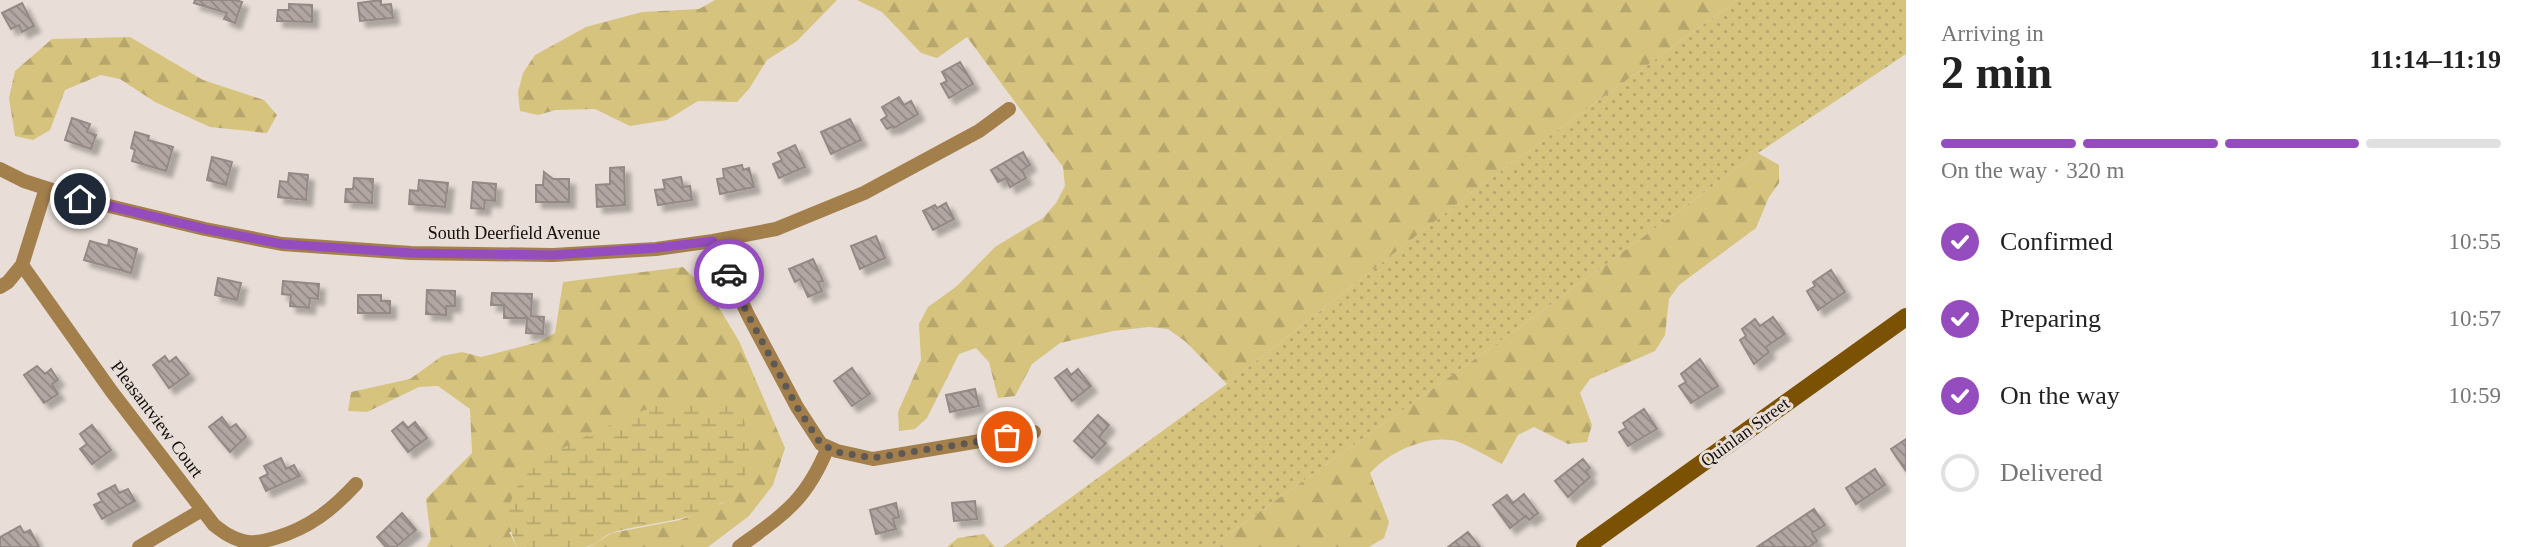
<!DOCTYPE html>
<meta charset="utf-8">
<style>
body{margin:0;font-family:Georgia,serif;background:#f2f2f2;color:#222;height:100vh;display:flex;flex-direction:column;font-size:26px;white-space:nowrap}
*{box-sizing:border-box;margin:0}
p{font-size:23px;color:#767676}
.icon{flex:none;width:38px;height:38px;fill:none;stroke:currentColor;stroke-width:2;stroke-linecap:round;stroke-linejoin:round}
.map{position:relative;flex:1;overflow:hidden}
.side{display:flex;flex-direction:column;background:#fff;width:630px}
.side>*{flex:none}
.pin{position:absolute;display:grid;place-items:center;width:60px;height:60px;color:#fff;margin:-30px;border:4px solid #fff;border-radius:50%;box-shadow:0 2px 7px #0007}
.courier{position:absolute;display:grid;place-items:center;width:70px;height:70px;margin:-35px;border:5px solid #954cbf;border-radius:50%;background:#fff;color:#222;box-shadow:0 2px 9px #0007}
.overview em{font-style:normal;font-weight:800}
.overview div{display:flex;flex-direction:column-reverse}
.overview{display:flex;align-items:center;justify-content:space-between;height:119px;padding:0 35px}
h1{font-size:46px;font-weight:800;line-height:52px}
.bar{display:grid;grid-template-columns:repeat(4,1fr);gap:10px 7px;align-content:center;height:84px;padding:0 35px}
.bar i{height:9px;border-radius:5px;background:#e0e0e0}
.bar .active{background:#954cbf}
.bar p{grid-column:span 4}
ol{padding:0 35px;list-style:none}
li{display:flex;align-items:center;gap:21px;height:77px}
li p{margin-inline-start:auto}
li .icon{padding:7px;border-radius:50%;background:#954cbf;color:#fff;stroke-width:4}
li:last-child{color:#767676}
li i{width:38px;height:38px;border:4px solid #e0e0e0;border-radius:50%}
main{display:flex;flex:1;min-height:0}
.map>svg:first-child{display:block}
</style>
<main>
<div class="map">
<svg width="1906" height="547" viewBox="0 0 1906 547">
<defs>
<pattern id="grass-dots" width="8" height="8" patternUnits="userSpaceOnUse" patternTransform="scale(1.75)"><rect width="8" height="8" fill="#d5c37e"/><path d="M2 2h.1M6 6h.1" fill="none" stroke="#b6a66c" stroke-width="1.8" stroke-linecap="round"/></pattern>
<pattern id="forest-firs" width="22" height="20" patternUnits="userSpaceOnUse" patternTransform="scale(1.75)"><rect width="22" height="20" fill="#d5c37e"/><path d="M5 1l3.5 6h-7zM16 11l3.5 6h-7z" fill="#b6a66c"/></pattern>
<pattern id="wetland-marsh" width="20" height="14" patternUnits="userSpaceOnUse" patternTransform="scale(1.75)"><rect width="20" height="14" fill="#d5c37e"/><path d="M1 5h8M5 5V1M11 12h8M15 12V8" fill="none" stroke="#b6a66c"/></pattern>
<pattern id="building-back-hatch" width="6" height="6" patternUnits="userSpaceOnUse" patternTransform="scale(1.75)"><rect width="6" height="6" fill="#b2a6a3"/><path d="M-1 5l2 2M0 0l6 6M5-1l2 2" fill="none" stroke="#908683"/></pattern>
<filter id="shadow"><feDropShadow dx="6" dy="6" stdDeviation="2" flood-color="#0004"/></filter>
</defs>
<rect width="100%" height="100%" fill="#e8ded7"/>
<path fill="url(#grass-dots)" d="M1737,0H1906V54L1758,153L1524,324L1210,547H1003L1227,384L1471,193Z"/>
<path fill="url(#forest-firs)" d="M715,0H837L797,41L767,60L749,89L737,102L698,101L667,120L630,126L595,109L556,110L538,115L520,111L518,92L523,73L535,55L586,27L642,12L699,9Z
M857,0H1737L1471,193L1227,384L1186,342L1168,329L1149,327L1113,331L1060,343L1032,364L1015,396L998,398L989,362L976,348L959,354L927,418L915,429L899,431L898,412L921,360L919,324L928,307L957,286L995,247L1043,218L1056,203L1065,186L1063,167L967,37L937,58L921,53L882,12Z
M130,37L203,80L264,100L277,115L267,133L210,127L155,102L120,79L101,75L65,90L50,130L33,140L15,136L9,98L15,71L52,39Z
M1758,153L1779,165V183L1769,197L1756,228L1679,285L1669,299L1665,335L1655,351L1590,379L1580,393L1592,425L1587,442L1568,444L1534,427L1518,435L1502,464C1490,458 1462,441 1451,440C1423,436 1388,453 1370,473L1389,522L1384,538L1369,547H1210L1524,324Z
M683,267L710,293L739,341L785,448L773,485L749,516L708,547H589L612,533L680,520L725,502L509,532L517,547H427L431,539L426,499L472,453L470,409L438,386L419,387L367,412L348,411L351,392L410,379L442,356L462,352L481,357L539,342L555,333L563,282Z
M984,534L995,547H947L958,538Z"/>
<path fill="url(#wetland-marsh)" d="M673,403L740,406C748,434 756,462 738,488C716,520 649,522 614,532C604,535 596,545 586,547C564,547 539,547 517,547C486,482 553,451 602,429C625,418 647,406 673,403Z"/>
<path fill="url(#building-back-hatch)" stroke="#958986" stroke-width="2" filter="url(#shadow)" d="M195,0H235L242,2L235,23L224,19L227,13L194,3Z
M381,0V5L391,4L393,18L360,21L358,3Z
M22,3L34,26L22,32L19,25L11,29L2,13Z
M289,4L312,5V22L277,21L278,10H289Z
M960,62L973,84L949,98L941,84L947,81L942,72Z
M899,97L904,105L911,101L918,114L894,128L893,126L887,129L881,120L887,116L882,107Z
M72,118L90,124L87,132L96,135L91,149L65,140Z
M850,119L861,140L831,154L821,132Z
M135,132L149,136L148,140L173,147L166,171L132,161L135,150L131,148Z
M795,145L805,167L779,178L773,164L782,160L778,153Z
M1023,152L1030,165L1022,170L1026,178L1010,187L1006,178L998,182L991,170Z
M212,157L232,162L226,185L207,180Z
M742,165L743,170L749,168L754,187L720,194L717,179L724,178L723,169Z
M624,167L625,205L597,207L596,185L610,184V168Z
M544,172L553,179H569V202H536V185H543Z
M289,173L308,175L306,200L278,197L280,181L288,182Z
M681,177L683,187L690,186L692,200L658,205L655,190L665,189L663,180Z
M354,178L373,179L372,203L345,202L346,189H353Z
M419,180L448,183L445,207L409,204L410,190L418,191Z
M473,182L496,184L495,201L485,200L484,209L471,208Z
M946,203L954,219L933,230L923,211L935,205L937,208Z
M876,236L885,258L860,269L851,246Z
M109,240L137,249L131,273L84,260L90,241L108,246Z
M813,259L823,281L818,282L822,291L808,297L800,279L795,282L789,269Z
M1831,270L1845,292L1818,310L1807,291L1815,286L1813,282Z
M218,278L241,283L237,300L215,295Z
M283,281L319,284L318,299L310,298L309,308L290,306L291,295L282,294Z
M427,290L455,291V306H446V315L426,314Z
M492,293L532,294L531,316L544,317L543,334L526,333L527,318H504V305H491Z
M358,295H381V301H390V313H358Z
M1773,317L1785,334L1766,347L1769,352L1754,364L1740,340L1746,336L1742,329L1755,319L1760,326Z
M165,356L169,362L176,357L189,374L169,388L153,365Z
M1700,359L1718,386L1691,403L1679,386L1686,382L1681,374Z
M37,366L45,374L51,369L58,380L52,384L58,394L44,403L24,375Z
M852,368L870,394L852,406L834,381Z
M1067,369L1071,375L1078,369L1091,386L1072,401L1055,378Z
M975,389L979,406L950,412L946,395Z
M1644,409L1657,429L1628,446L1619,432L1626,428L1623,423Z
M1098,415L1109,425L1099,437L1106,443L1092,458L1074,441Z
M222,417L230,428L236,424L246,437L230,452L209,427Z
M403,422L408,428L415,422L427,438L408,452L392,431Z
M92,425L111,450L92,464L80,449L87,444L80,434Z
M1906,439V471L1891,449Z
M281,458L286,469L294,465L300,476L266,491L260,478L268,474L264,466Z
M1583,459L1590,468L1586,471L1590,477L1568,497L1555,481Z
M1875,469L1885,485L1856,504L1846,488Z
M115,485L119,493L128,489L135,501L102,519L94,505L102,501L98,494Z
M1524,494L1538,513L1529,520L1526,516L1510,528L1493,505L1507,495L1513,503Z
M975,501L977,519L954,521L952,503Z
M896,503L899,517L893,519L896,529L876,534L870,510Z
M1814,509L1825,525L1812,533L1817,541L1809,547H1757Z
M402,513L416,530L396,547H386L377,537Z
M20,526L24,533L30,530L39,547H0V537Z
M1468,532L1480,547H1448Z"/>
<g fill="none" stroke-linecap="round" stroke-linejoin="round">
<path stroke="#a37f4c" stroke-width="14" d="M0,169L24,181L80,199L205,229L282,244L411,253L553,255L656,249L713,241L776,229L864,193L979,131L1009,109
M46,188L22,265L112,392L214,525C223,532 231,538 243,541C253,544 265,541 275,538C309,528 332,510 356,484
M713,241L748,315L797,407L821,444L837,451L873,459L1034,432
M0,287L8,282L22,265
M139,547L202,510
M739,547C784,514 806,501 828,447"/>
<path stroke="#7b5203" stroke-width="18" d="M1585,547L1906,317"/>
</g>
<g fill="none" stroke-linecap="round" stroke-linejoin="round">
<path stroke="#5e5854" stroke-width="7" stroke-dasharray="0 12.6" d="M729,274L748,315L797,407L821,444L837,452L873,458L1007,437"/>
<path stroke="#954cbf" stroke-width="9" d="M80,199L205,229L282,244L411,253L553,255L656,248L713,241L729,274"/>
</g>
<g text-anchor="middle" stroke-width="6" stroke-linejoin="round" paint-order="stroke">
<g font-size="18" fill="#14100e" stroke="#e8ded7">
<text x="514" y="239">South Deerfield Avenue</text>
<text transform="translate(157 419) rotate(53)" y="6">Pleasantview Court</text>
<text transform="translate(1745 432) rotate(-36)" y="6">Quinlan Street</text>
</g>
</g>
</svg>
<div class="pin" style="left:1007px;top:437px;background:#ea580c"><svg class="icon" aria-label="bag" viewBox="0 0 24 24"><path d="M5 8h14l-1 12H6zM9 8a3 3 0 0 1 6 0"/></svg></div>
<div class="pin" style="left:80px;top:199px;background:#1f2937"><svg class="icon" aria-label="home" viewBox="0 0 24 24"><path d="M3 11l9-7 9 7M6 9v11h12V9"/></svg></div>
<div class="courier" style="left:729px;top:274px"><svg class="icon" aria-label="car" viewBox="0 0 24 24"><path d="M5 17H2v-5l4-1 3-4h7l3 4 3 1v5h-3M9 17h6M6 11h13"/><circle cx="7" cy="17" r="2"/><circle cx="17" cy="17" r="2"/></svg></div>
</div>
<section class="side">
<div class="overview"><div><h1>2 min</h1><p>Arriving in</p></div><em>11:14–11:19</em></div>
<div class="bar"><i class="active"></i><i class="active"></i><i class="active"></i><i></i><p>On the way · 320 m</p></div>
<ol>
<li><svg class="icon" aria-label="check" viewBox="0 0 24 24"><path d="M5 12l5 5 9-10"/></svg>Confirmed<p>10:55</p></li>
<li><svg class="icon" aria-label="check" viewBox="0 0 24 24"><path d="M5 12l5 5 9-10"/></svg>Preparing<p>10:57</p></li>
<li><svg class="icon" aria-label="check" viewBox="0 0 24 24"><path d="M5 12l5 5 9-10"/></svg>On the way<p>10:59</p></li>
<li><i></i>Delivered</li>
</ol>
</section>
</main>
